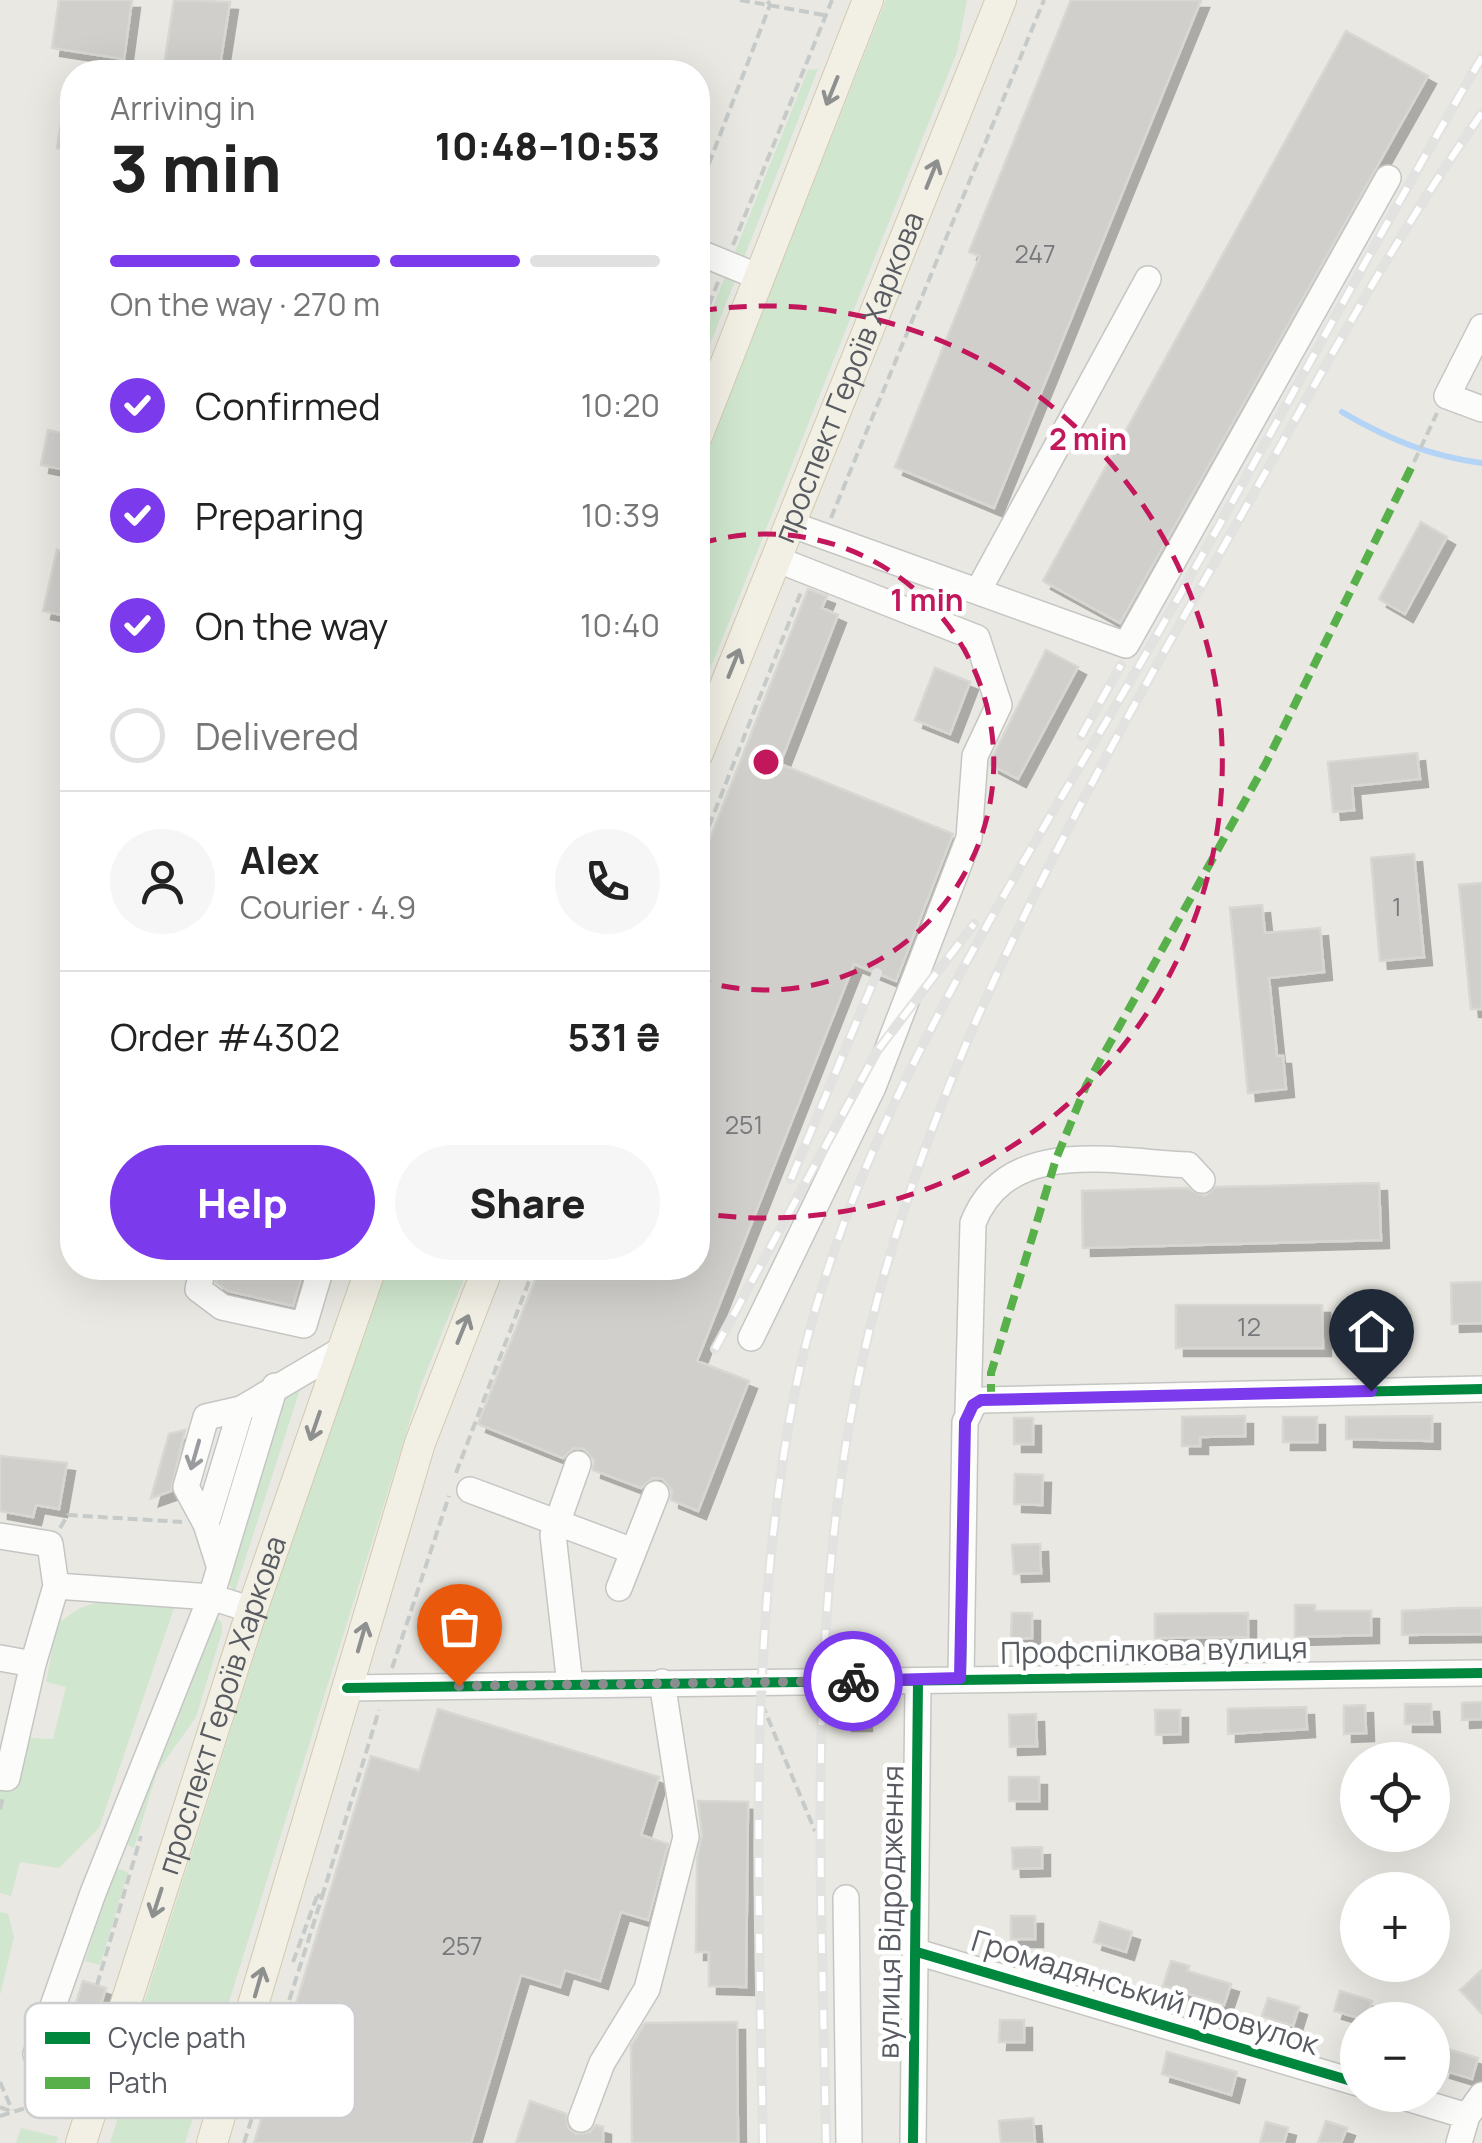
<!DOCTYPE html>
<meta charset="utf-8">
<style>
body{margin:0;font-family:Manrope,sans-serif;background:#f6f6f6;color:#222;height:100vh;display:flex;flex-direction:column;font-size:38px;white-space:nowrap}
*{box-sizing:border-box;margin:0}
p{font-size:32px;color:#767676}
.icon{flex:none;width:55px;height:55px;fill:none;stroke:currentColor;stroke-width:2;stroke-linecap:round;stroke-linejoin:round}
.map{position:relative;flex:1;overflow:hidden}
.panel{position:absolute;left:60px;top:60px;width:650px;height:1220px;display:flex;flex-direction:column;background:#fff;border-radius:40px;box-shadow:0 10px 40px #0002}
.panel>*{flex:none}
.tools{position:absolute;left:1340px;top:1742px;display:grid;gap:20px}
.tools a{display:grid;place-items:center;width:110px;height:110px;border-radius:50%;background:#fff;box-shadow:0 10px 40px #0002;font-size:50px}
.pin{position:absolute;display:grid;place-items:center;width:85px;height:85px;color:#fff;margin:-102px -42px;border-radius:50% 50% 50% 0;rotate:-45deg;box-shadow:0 0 10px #0007}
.pin .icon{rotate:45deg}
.courier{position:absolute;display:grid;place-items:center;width:100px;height:100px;margin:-50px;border:8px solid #7c3aed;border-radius:50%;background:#fff;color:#222;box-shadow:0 2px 12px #0007}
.overview em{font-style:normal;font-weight:800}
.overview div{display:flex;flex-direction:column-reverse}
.overview{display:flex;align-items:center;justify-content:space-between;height:170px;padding:0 50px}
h1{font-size:65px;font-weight:800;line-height:75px}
.bar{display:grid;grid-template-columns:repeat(4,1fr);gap:15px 10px;align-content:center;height:120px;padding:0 50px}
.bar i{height:12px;border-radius:8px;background:#e0e0e0}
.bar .active{background:#7c3aed}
.bar p{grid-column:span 4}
.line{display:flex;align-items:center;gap:25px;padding:0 50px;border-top:2px solid #e0e0e0}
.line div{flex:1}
.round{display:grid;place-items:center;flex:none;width:105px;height:105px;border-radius:52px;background:#f6f6f6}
ol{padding:0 50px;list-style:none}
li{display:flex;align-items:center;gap:30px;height:110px}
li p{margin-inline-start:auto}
li .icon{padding:10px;border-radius:50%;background:#7c3aed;color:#fff;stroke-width:4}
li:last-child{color:#767676}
li i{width:55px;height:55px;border:5px solid #e0e0e0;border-radius:50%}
.cta{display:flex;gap:20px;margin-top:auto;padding:20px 50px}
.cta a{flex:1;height:115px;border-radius:60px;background:#7c3aed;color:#fff;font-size:40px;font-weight:800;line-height:115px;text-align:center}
.cta a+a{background:#f6f6f6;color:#222}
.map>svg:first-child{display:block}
</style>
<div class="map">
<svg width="1482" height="2143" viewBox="0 0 1482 2143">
<defs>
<filter id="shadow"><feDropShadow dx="8" dy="8" stdDeviation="0" flood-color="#0004"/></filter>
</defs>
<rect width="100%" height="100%" fill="#e9e8e2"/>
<path fill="#d0e6ce" d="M886,0H967L957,52L698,699V474Z
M818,69L698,375V344L808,70Z
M383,1268H468L421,1385L185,2143H110L127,2089L125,2063L346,1367Z
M302,1383L234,1594L226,1576L285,1389Z
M115,1597L174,1608L99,1828L59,1868L20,1862L11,1896L0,1893V1786L14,1788L30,1738L53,1739L66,1687L46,1682L57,1624L80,1608Z
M213,1614L221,1622L222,1632L196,1717L157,1772L134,1848L124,1843Z
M115,1868L128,1872L100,1965L85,1961Z
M0,1912L8,1914L14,1937L0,1995Z
M21,2128L58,2137L56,2143H16Z"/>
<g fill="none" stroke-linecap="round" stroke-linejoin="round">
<path stroke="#b3d4f6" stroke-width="6" d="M1342,412C1388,439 1429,456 1482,463"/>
</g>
<path fill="#d0cfcc" stroke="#d8d7d2" stroke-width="2.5" filter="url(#shadow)" d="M59,0H132L124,59L52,48Z
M174,0L230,2L219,72H163Z
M1071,0H1201L994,508L895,467L980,256L969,252Z
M1346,31L1428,76L1120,623L1043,581Z
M64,106H72V150L57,148Z
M48,430L72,436V471L41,465Z
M1421,522L1447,537L1405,614L1379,599Z
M57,550L72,553V617L43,611Z
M808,589L827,596L822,608L838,615L780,764L953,834L896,981L854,964L697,1361L749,1381L698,1511L671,1500L672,1491L663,1479L653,1478L641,1488L593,1470L594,1460L584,1449L574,1448L563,1458L478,1424L540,1268H698V869Z
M1046,650L1078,667L1018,779L991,765V760Z
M935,668L970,682L950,734L915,720Z
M1417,753L1420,779L1352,786L1354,810L1333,812L1328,762Z
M1414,854L1424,957L1380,961L1371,858Z
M1482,883V1009H1471L1459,885Z
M1262,905L1265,933L1320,928L1324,972L1269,978L1277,1056H1283L1286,1089L1248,1093L1230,908Z
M1379,1183L1381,1240L1083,1248L1082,1191L1187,1188L1205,1196L1216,1187Z
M219,1268H304L293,1306L228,1291L216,1282Z
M1482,1282V1323L1452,1324L1451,1283Z
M1176,1305H1322L1323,1348H1176Z
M1245,1416V1436L1200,1437V1446H1182V1417Z
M1432,1416V1441L1346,1439V1417Z
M1283,1417H1317V1442H1283Z
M1014,1418H1033V1444H1014Z
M185,1430L171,1491L151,1498L169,1434Z
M0,1456L67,1463L59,1509L36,1505L33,1517L0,1511Z
M1015,1474L1043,1475L1042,1505L1014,1504Z
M1040,1544L1041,1573L1014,1574L1012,1545Z
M1295,1605H1315V1611H1371V1635L1295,1637Z
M1459,1608H1482V1634L1402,1635V1611Z
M1012,1613H1032V1638L1011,1639Z
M1248,1613V1637L1155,1638V1614Z
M1482,1702V1719L1462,1720V1703Z
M1405,1704H1431L1432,1724H1405Z
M863,1705L864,1723H844V1706Z
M1365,1705L1366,1733L1344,1734V1706Z
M1306,1707L1307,1729L1228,1734V1709Z
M438,1709L659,1777L641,1835L668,1844L648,1920L621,1912L600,1981L565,1970L560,1987L521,1975L471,2143H254L371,1756L419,1771Z
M1155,1710H1180V1734L1156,1735Z
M1036,1714L1037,1746L1010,1747L1009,1715Z
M1009,1777H1039V1801H1009Z
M698,1801L748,1802L746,1987L709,1986V1952H696L697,1859L702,1835Z
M1042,1847V1868L1013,1869L1012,1848Z
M1011,1916H1035V1939H1011Z
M1100,1922L1132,1932L1126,1952L1094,1942Z
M1171,1961L1189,1966L1187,1971L1231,1984L1224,2005L1163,1986Z
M1482,1970V2014L1460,1990Z
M83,1981L106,1988L73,2093L50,2086Z
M1340,1991L1372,2001L1366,2020L1334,2011Z
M1268,1998L1299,2007L1293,2026L1262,2016Z
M1000,2020H1024V2042H999Z
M737,2022L738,2143H632L631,2046L645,2023Z
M1448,2049L1478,2058L1472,2079L1442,2070Z
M1167,2052L1237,2072L1231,2095L1162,2074Z
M530,2101L566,2114L568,2128L576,2134L590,2132L596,2125L603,2127V2143H516Z
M1033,2118L1035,2143H1001L999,2121Z
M1326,2121L1347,2128L1341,2143H1318Z
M1266,2122L1288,2128L1284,2143H1260Z"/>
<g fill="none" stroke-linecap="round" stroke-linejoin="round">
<defs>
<path id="minor" d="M698,252L759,277
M1482,327L1447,396L1482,409
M790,524L1126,645L1388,178
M978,591L1148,279
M203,1268L198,1289L222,1307L304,1325L321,1268
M751,1338L873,1087L969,838L975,756L999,705L977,638L776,559
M968,1413L973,1223C1007,1136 1113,1162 1188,1165L1202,1180
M470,1490L633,1551
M206,1524L186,1487L206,1417L241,1409
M0,1536L50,1544L56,1586
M220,1568L206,1524L241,1409L341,1350
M619,1588L656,1494
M0,1658L33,1664
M961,1678L965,1422L973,1405L981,1400L1482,1389
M570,1685L553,1535L578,1464
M347,1688L1482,1673
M0,1777L7,1778L33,1664L56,1586L211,1597L252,1610
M846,1898L849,2143
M917,1952L1358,2083
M36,2054L93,1893L211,1597L275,1386
M1397,2095L1467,2116
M581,2119L602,2063L647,1989L686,1837L662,1682
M913,2143L918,1682
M1459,2143L1467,2116L1482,2095"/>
<g id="major">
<path d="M698,434L868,0"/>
<path id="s1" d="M698,753L1001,0"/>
<path id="s2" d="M81,2143L252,1610L371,1268"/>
<path d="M212,2143L420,1443L488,1268"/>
</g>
</defs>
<use href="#minor" stroke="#c5c6c4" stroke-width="28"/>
<use href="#major" stroke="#d1caaf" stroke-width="32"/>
<path stroke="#c6cbc9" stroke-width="4" stroke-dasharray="10 5" stroke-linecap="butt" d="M740,0L824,15
M698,192L770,5L767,0
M733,245L832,0
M698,333L718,282
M1414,462L1437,413
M831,518L1044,0
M698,854L801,592
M456,1473L534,1268
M60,1528L68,1515L182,1522
M392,1668L449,1496
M762,1704L815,1831
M0,1809L3,1797
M322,1897L379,1710
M293,1962L317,1896
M97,1985L141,1836
M0,2082L12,2110
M32,2106L49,2109L63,2090
M0,2107L13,2112
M0,2116L32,2106L42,2076
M244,2143L322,1897L317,1895"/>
<use href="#minor" stroke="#fcfcfb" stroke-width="25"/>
<use href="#major" stroke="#f2f0e5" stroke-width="30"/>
<defs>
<path id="rail" d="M1081,736L1121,665
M791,1179L877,973
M715,1349L877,1051L974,924
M763,2143C759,1893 746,1643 794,1396C844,1146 992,916 1119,700C1244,488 1358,269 1482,57
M826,2143C822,1887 805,1618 861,1366C928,1065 1079,801 1229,537C1311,393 1387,248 1482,113"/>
</defs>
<use href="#rail" stroke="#e2e2e1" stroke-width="10"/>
<use href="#rail" stroke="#fff" stroke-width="6" stroke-dasharray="19" stroke-linecap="butt"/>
<path stroke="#58b04a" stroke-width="8" stroke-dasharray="15 8" stroke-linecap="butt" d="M991,1399V1373L1056,1159L1086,1086L1266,763L1414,462"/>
<defs>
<path id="cycleway" d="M961,1678L965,1422L973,1405L981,1400L1482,1389
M347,1688L1482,1673
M917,1952L1358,2083
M913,2143L918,1682"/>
</defs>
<use href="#cycleway" stroke="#fff" stroke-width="16"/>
<use href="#cycleway" stroke="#00873e" stroke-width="10"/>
</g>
<defs><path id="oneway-shaft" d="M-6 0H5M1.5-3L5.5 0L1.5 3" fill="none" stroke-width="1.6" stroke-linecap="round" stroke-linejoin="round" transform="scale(2.5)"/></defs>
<g stroke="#8e8f8f">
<use href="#oneway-shaft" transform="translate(832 91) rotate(112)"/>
<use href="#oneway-shaft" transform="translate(932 174) rotate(-68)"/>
<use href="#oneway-shaft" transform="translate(734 663) rotate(-68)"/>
<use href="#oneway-shaft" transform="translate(463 1329) rotate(-68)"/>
<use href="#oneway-shaft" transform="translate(315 1426) rotate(109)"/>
<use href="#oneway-shaft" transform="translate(362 1637) rotate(-74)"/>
<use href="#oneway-shaft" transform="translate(157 1903) rotate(108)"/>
<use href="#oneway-shaft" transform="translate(259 1982) rotate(-74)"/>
</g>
<use stroke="#9a9b9f" href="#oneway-shaft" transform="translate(195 1455) rotate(106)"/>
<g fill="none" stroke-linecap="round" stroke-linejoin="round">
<path stroke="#8b8c8e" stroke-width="10" stroke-dasharray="0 18" d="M459,1686L853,1681"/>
<path stroke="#7c3aed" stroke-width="12" d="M853,1681L960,1678L965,1422L973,1405L981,1400L1371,1391"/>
</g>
<g fill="none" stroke="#c2185b" stroke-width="5" stroke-dasharray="18 12">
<path d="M699 544A228 228 0 1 1 699 980"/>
<path d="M699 311A456 456 0 1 1 699 1213"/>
</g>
<g text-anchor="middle" stroke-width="9" stroke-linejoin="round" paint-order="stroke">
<g font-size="25" fill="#77797d">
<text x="1035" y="263">247</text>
<text x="1397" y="916">1</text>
<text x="744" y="1134">251</text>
<text x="1249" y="1336">12</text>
<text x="462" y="1955">257</text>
</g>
<g font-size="30" fill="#585b61" stroke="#fff">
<text dy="10" stroke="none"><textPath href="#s1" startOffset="405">проспект Героїв Харкова</textPath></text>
<text transform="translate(1154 1651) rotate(-1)" y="10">Профспілкова вулиця</text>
<text dy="10" stroke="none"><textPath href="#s2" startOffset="460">проспект Героїв Харкова</textPath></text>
<text transform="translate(891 1912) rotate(-89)" y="10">вулиця Відродження</text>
<text transform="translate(1145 1993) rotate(17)" y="10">Громадянський провулок</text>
</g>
</g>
<rect x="25" y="2003" width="330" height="115" rx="15" fill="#fff" stroke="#cdced0" stroke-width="2.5"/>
<rect x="45" y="2032" width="45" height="12" fill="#00873e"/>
<rect x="45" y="2077" width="45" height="12" fill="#58b04a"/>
<g font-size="28" fill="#585b61">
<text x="108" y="2048">Cycle path</text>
<text x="108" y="2093">Path</text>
</g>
<circle cx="766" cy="762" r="15" fill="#c2185b" stroke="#fff" stroke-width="5"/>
<g font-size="30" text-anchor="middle" font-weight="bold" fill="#c2185b" stroke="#fff" stroke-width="9" stroke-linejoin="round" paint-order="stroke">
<text x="1088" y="450">2 min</text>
<text x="927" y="611">1 min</text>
</g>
</svg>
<div class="tools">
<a><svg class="icon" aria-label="locate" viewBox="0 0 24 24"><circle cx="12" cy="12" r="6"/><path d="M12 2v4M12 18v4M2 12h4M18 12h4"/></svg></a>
<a>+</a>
<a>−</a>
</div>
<div class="pin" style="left:459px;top:1686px;background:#ea580c"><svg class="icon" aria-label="bag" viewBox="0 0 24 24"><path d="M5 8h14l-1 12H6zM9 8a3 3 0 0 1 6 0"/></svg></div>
<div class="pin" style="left:1371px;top:1391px;background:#1f2937"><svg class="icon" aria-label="home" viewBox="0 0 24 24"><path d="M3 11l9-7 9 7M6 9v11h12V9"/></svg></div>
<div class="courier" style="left:853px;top:1681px"><svg class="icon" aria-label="bike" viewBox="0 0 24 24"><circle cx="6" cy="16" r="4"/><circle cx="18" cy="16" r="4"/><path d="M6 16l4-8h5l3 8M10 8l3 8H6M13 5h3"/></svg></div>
<section class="panel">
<div class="overview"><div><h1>3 min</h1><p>Arriving in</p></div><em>10:48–10:53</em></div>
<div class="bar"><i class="active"></i><i class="active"></i><i class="active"></i><i></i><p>On the way · 270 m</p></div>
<ol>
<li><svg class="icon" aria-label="check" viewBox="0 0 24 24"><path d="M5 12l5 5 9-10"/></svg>Confirmed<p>10:20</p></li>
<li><svg class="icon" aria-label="check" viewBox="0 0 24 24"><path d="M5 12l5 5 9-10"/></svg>Preparing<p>10:39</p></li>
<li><svg class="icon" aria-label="check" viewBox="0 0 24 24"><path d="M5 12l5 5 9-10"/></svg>On the way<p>10:40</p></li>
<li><i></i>Delivered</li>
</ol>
<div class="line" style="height:180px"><a class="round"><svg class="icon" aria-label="person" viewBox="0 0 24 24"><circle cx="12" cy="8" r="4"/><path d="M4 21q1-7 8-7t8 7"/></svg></a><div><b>Alex</b><p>Courier · 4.9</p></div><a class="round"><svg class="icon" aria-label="phone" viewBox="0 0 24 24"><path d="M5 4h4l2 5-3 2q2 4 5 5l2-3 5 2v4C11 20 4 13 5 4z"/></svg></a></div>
<div class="line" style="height:130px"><div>Order #4302</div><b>531 ₴</b></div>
<div class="cta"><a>Help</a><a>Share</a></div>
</section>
</div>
